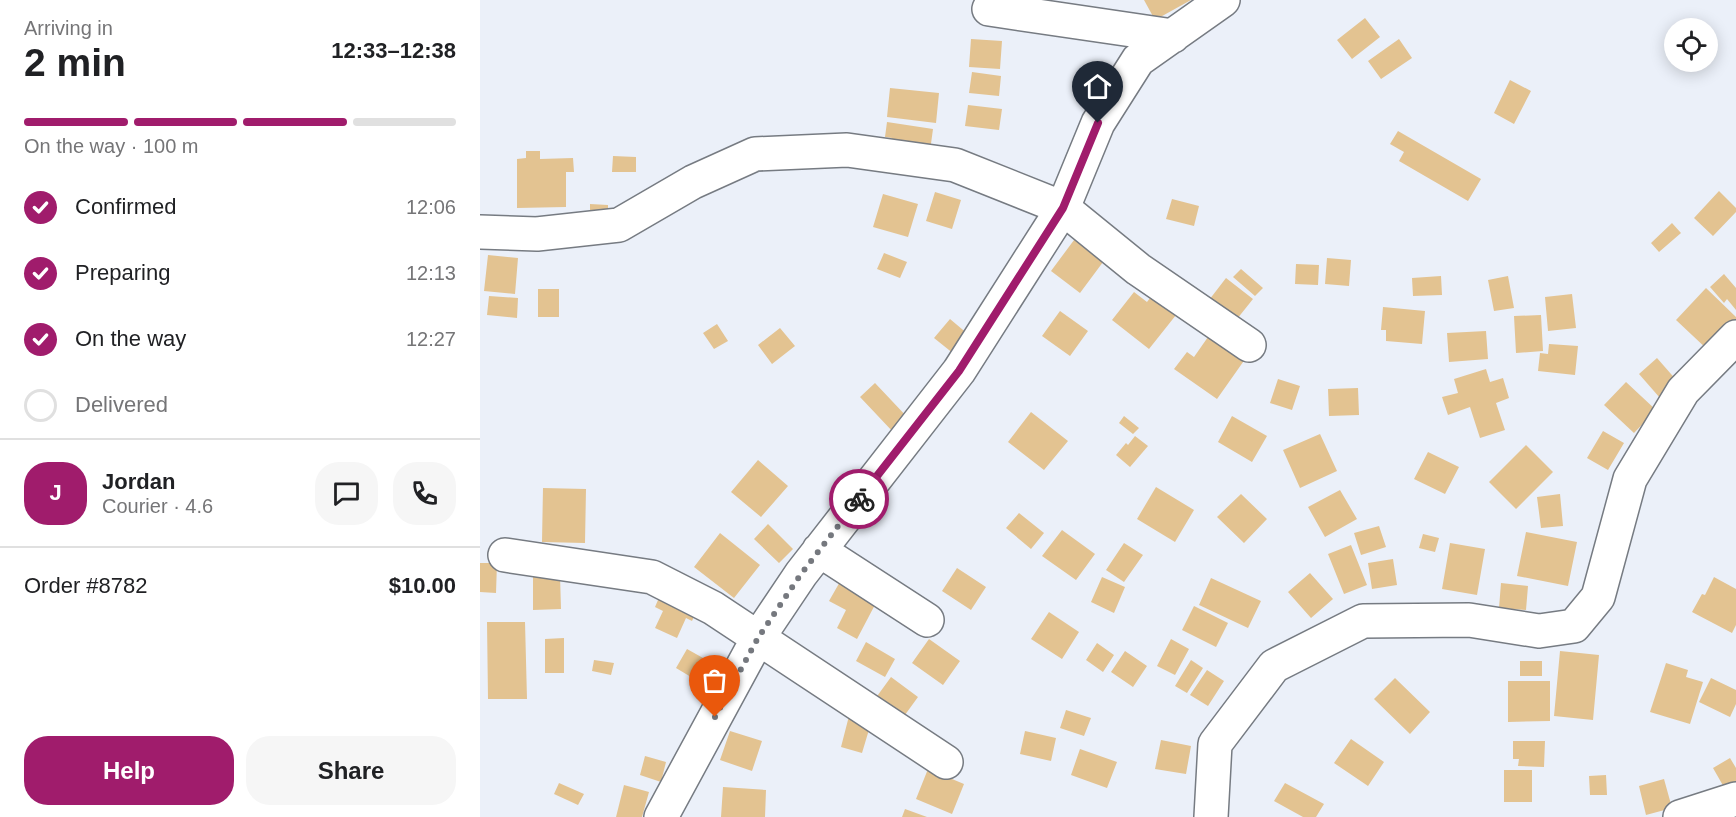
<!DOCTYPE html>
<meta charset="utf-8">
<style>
body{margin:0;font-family:Arial,sans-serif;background:#f6f6f6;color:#202124;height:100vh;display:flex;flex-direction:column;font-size:22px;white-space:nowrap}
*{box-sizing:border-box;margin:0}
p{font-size:20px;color:#757577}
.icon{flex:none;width:33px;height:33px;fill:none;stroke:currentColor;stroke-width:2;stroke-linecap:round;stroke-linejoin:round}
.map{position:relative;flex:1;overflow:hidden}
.panel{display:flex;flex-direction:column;background:#fff;width:480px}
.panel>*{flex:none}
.tools{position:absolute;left:1184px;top:18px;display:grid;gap:12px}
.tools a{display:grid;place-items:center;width:54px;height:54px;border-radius:50%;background:#fff;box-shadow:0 3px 15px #0003;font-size:30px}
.pin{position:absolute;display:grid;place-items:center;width:51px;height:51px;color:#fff;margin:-62px -26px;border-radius:50% 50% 50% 0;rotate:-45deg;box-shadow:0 0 6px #0007}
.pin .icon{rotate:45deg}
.courier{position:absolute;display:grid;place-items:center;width:60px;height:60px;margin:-30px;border:4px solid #a01c6c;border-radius:50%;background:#fff;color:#222;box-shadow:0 2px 8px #0007}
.summary em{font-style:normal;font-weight:700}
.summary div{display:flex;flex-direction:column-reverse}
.summary{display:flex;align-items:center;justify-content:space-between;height:102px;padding:0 24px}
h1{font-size:39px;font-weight:700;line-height:45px}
.bar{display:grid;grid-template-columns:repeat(4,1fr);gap:9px 6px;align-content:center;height:72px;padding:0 24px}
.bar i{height:8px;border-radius:4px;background:#e0e0e0}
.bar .selected{background:#a01c6c}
.bar p{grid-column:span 4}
.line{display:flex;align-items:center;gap:15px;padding:0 24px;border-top:2px solid #e0e0e0}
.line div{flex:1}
.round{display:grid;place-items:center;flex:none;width:63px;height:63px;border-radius:24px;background:#f6f6f6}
ol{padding:0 24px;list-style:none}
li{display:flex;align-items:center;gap:18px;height:66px}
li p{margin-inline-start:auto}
li .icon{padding:6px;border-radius:50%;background:#a01c6c;color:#fff;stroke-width:4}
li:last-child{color:#757577}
li i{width:33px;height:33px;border:3px solid #e0e0e0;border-radius:50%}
.cta{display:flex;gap:12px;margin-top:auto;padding:12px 24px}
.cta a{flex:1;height:69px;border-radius:24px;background:#a01c6c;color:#fff;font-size:24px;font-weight:700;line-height:69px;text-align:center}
.cta a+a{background:#f6f6f6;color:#202124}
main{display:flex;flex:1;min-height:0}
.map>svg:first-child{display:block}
</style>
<main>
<section class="panel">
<div class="summary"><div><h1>2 min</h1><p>Arriving in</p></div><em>12:33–12:38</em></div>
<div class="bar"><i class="selected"></i><i class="selected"></i><i class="selected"></i><i></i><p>On the way · 100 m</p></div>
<ol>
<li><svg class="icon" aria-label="check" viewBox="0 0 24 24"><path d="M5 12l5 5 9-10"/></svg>Confirmed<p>12:06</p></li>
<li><svg class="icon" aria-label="check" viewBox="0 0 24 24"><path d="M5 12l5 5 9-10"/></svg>Preparing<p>12:13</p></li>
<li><svg class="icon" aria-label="check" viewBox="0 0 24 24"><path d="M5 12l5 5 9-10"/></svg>On the way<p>12:27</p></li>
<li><i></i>Delivered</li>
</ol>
<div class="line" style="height:108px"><b class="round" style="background:#a01c6c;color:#fff">J</b><div><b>Jordan</b><p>Courier · 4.6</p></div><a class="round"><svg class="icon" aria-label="chat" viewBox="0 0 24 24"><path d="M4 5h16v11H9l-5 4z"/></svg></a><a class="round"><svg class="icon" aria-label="phone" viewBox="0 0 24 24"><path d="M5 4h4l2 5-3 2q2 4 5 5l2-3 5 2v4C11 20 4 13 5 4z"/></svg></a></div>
<div class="line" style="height:78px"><div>Order #8782</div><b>$10.00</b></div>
<div class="cta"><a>Help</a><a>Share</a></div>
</section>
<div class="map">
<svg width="1256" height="817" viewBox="0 0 1256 817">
<rect width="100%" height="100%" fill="#ebf0f9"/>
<path fill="#e3c391" d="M664,0H711L675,20Z
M885,18L900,37L872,59L857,40Z
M491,39L522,41L520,69L489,67Z
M919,39L932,58L901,79L888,61Z
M492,72L521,76L519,96L489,93Z
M1030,80L1051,91L1034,124L1014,113Z
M410,88L459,93L456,123L407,117Z
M488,105L522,109L519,130L485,126Z
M407,122L453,129L450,151L411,145L412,138L405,137Z
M918,131L1001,179L988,201L919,161L924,152L910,144Z
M46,151H60V159L93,158L94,172H86V207L37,208V159L46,158Z
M133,156L156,157V172H132Z
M1239,191L1256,208V212L1233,236L1214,218Z
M455,192L481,200L472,229L446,221Z
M403,194L438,204L428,237L393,227Z
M692,199L719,206L714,226L686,219Z
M110,204L128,205V217H110Z
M1192,223L1201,233L1179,252L1171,243Z
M597,236L626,258L600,293L571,271Z
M404,253L427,262L420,278L397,269Z
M8,255L38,258L35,294L4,291Z
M847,258L871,260L869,286L845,284Z
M816,264L839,265L838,285L815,284Z
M761,269L783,288L775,296L753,277Z
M1244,274L1256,288V310L1247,299L1244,303L1230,287Z
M961,276L962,295L933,296L932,278Z
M1028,276L1034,308L1014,311L1008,280Z
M746,278L773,299L753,324L726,304Z
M1226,288L1256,317V323L1229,351L1196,320Z
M58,289H79V317H58Z
M676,290L700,310L669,349L632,320L654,292L667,302Z
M1092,294L1096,328L1068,331L1065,297Z
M9,296L38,298L37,318L7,315Z
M903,307L945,311L942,344L906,341V330H901Z
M580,311L608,331L590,356L562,336Z
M1061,315L1063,351L1036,353L1034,316Z
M470,319L489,335L474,354L454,338Z
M237,324L248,341L234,349L223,333Z
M300,328L315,346L292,364L278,345Z
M1006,331L1008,359L969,362L967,333Z
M728,337L768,355L737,399L694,369L707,352L714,357Z
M1069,344L1098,346L1095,375L1058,371L1060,353L1068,354Z
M1177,358L1198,382L1180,398L1159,374Z
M1006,369L1010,382L1023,378L1029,398L1016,403L1025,430L1000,438L990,407L968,415L962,397L978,393L974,379Z
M798,379L820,386L812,410L790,403Z
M1146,382L1176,410L1154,433L1124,405Z
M395,383L429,419L414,433L380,397Z
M878,388L879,415L849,416L848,389Z
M551,412L588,441L564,470L528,442Z
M644,416L659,428L653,434L639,423Z
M752,416L787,436L772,462L738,442Z
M1123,431L1144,443L1128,470L1107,458Z
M840,434L857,471L820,488L803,450Z
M655,436L668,446L650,467L636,455L646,443L648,445Z
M1046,445L1073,472L1036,509L1009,482Z
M948,452L979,467L965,494L934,479Z
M278,460L308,486L281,517L251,492Z
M676,487L714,510L695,542L657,519Z
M63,488L106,489L105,543L62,542Z
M860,490L877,519L845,537L828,507Z
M761,494L787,519L764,543L737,517Z
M1080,494L1083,526L1061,528L1057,497Z
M539,513L564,533L551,549L526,528Z
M288,524L313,549L299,563L274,539Z
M899,526L906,547L881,555L874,533Z
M582,530L615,554L596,580L562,556Z
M1046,532L1097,542L1088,586L1037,576Z
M240,533L280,565L254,598L214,567Z
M943,534L959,538L955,552L939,548Z
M644,543L663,555L644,582L626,570Z
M970,543L1005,549L997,595L962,589Z
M871,545L887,585L864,594L848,554Z
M913,559L917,585L892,589L888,563Z
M0,563H17L16,593L0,592Z
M477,568L506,587L491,610L462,591Z
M830,573L853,599L831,618L808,592Z
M53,575H80L81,609L53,610Z
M622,577L645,587L634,613L611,602Z
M1234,577L1256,589V625L1252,633L1212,612L1222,594L1225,595Z
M731,578L781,601L768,628L719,605Z
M361,580L398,599L377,639L357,628L366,610L349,601Z
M1021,583L1048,586L1046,610L1019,608Z
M181,593L219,605L212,621L206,618L197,638L175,628L183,611L175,607Z
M714,606L748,623L736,647L702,630Z
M569,612L599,632L582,659L551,639Z
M7,622H45L47,699H8Z
M84,638V673H65V639Z
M449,639L480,661L463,685L432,663Z
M691,639L709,649L695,675L677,666Z
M386,642L415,659L405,677L376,661Z
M617,643L634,655L623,672L606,660Z
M207,649L232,663L221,683L196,668Z
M645,651L667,666L653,687L631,672Z
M1080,651L1119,655L1113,720L1074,716Z
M114,660L134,663L131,675L112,671Z
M711,660L723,668L707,693L695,686Z
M1040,661H1062V676H1040Z
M1186,663L1208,670L1206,677L1223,682L1210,724L1170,712Z
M727,670L744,681L728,706L710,695Z
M411,677L438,697L422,719L395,699Z
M915,678L950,712L930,734L894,699Z
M1231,678L1256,690V704L1250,717L1219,702Z
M1028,681H1070V721L1028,722Z
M586,710L611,718L604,736L580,728Z
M369,716L391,723L382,753L361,747Z
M250,731L282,741L272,771L240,760Z
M545,731L576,738L571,761L540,754Z
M871,739L904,762L888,786L854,763Z
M681,740L711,746L706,774L675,769Z
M1033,741H1065L1064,767L1038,766L1039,759H1033Z
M600,749L637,762L627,788L591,775Z
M165,756L186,762L181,782L160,775Z
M1250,758L1256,768V792L1249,796L1233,768Z
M448,769L484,784L472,814L436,799Z
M1024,770H1052V802H1024Z
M1126,775L1127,795H1110L1109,776Z
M1184,779L1192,808L1166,815L1159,786Z
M79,783L104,794L98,805L74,794Z
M805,783L844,804L836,817H823L794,801Z
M144,785L169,792L162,817H136Z
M243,787L286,790L285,817H241Z
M425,809L447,817H422Z"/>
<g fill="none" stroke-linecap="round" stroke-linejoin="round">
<defs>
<path id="minor" d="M509,9L693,36
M0,232L57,234L139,225L213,182L275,154L367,150L475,165L583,208L658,269L769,345
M339,550L447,620
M25,555L172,577L233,608L466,762
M181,817L278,638L321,574L479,371L583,208L618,123L658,60L743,0
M731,817L735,744L794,666L883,621L989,620L1059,631L1094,626L1118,597L1150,479L1203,391L1256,337
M1200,817L1256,799"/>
</defs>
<use href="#minor" stroke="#767b82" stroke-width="36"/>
<use href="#minor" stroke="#fff" stroke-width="33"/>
</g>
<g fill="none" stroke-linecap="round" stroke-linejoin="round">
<path stroke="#75787e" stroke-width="6" stroke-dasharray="0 10.8" d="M235,717L278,638L321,574L379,499"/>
<path stroke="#a01c6c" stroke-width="8" d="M379,499L479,371L583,208L618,123"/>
</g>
</svg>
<div class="tools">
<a><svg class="icon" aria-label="locate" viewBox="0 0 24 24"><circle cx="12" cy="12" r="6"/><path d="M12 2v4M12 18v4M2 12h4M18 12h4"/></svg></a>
</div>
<div class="pin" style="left:235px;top:717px;background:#ea580c"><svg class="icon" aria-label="bag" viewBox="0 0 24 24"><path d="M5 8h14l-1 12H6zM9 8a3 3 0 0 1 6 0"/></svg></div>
<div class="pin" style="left:618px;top:123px;background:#1f2937"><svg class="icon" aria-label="home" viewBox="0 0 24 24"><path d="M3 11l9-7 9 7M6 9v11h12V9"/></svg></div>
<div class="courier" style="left:379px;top:499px"><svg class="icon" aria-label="bike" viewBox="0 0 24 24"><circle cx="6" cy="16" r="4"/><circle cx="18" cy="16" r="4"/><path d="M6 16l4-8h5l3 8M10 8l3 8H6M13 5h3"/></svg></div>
</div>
</main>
